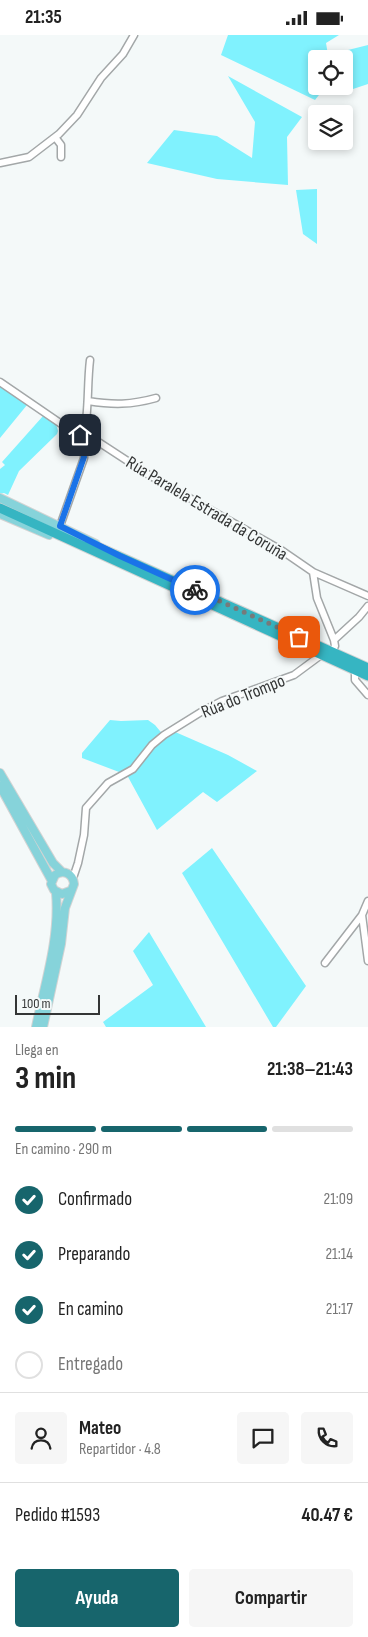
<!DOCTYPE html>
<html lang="es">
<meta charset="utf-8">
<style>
body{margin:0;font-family:"Sofia Sans Condensed",sans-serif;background:#f6f6f6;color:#222;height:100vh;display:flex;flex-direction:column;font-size:19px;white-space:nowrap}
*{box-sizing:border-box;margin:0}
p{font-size:16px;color:#767676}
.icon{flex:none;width:28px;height:28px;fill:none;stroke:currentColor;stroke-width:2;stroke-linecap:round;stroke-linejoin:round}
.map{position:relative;height:992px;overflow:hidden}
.details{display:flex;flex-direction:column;background:#fff;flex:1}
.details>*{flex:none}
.tools{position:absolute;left:308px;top:15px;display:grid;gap:10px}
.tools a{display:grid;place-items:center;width:45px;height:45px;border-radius:5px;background:#fff;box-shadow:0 2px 8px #0003;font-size:25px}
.scale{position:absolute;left:15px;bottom:12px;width:85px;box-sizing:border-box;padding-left:5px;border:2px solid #343636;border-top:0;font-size:14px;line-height:18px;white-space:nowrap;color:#343636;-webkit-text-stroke:4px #f4f9f9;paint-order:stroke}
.pin{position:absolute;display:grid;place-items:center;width:42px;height:42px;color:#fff;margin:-21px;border-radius:10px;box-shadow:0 2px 8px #0006}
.courier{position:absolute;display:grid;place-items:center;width:50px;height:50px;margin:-25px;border:4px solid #1a73e8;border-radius:50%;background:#fff;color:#222;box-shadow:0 1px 6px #0007}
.head em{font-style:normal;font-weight:700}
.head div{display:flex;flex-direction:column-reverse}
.head{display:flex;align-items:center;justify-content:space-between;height:85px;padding:0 15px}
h1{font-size:32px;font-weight:700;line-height:38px}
.bar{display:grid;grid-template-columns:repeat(4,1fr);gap:8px 5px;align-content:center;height:60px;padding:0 15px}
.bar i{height:6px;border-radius:4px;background:#e0e0e0}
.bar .on{background:#17656c}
.bar p{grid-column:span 4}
.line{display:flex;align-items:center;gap:12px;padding:0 15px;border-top:1px solid #e0e0e0}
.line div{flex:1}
.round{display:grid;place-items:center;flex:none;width:52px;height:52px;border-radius:5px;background:#f6f6f6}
ol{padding:0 15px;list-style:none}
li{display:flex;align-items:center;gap:15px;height:55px}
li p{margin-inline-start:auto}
li .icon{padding:5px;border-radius:50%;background:#17656c;color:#fff;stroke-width:4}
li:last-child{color:#767676}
li i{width:28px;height:28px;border:2px solid #e0e0e0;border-radius:50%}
.cta{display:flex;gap:10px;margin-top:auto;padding:10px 15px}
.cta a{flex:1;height:58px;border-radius:5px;background:#17656c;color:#fff;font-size:20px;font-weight:700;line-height:58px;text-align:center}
.cta a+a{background:#f6f6f6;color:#222}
.status{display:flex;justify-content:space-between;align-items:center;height:35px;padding:0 25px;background:#fff;direction:ltr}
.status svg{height:14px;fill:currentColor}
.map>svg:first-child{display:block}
</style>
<div class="status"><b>21:35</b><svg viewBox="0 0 49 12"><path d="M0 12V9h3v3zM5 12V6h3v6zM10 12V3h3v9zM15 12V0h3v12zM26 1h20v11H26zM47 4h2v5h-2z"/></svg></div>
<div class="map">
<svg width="368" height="992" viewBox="0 0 368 992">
<rect width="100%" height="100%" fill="#f4f9f9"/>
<path fill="#80f2fe" d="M228,0H339L326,8L328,20L368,10V49L341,58L329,51H344V24H316V51H326L315,65L221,20Z
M228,41L302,82L287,102L288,150L217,144L147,128L174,95L217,101L252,123L255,87Z
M317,154V209L303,199L296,155Z
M0,351L27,370L0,403Z
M43,381L56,389L58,396L57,399L19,436L8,460L4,458L0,459V434L5,430L2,427Z
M110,685L121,686L148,685L155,690L165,702L173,696L228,720L257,736L217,767L203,757L157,795L127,740L82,723V718Z
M212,813L306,951L276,992H273L182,838Z
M149,897L206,992H106L103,987L153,950L133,916Z"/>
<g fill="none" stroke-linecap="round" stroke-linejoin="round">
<defs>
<path id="minor" d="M55,102L61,110V122
M0,128L29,122L59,99L77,80L101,43L123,19L134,0
M0,347L76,399L87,401L100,408L149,440L281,515L313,537L368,561
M88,366C113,370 131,370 156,363
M84,400C89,376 87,350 90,325
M60,491L84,423V413L80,401
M313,537L317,563L334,605L335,611L332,617
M334,605L359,582L368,571
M355,635V645L368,660
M72,842L74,840L78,828L84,800L86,773L108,748L133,734L152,710L164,700L201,677L222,666L294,640L321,620
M362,880L368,926
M325,928L362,880L368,866"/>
<path id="major" d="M0,463L96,509
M0,479L49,500
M0,738L53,828L62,837
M0,751L52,846
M36,992C45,948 60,903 56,858
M43,992L61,909L65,873L74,849C73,839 64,834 55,840L51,849L54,855L62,859L70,856"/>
<path id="highway" d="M0,473L368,641
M89,508L368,633"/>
</defs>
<use href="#minor" stroke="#a3a7a8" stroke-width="9"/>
<use href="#major" stroke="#d2d3d3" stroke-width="10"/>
<use href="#highway" stroke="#d2d3d3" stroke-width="11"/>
<use href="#minor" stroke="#fff" stroke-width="6"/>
<use href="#major" stroke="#86d3da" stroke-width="8"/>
<use href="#highway" stroke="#36b5c2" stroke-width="9"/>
</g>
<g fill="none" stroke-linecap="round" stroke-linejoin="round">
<path stroke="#777a7a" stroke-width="5" stroke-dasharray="0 9" d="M195,555L299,602"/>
<path stroke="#1a73e8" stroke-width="6" d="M80,400L84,422L60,491L120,521L195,555"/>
</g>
<g text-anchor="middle" stroke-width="4" stroke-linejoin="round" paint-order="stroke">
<g font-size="18" fill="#343636" stroke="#f4f9f9">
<text transform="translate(207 473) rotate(31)" y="6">Rúa Paralela Estrada da Coruña</text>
<text transform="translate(243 661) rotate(-22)" y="6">Rúa do Trompo</text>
</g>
</g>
</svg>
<div class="tools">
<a><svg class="icon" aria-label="locate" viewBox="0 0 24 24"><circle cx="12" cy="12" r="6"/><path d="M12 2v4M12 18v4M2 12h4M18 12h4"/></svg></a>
<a><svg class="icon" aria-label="layers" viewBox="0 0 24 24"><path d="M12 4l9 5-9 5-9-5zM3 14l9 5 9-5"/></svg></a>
</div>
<div class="scale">100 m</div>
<div class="pin" style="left:299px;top:602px;background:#ea580c"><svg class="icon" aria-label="bag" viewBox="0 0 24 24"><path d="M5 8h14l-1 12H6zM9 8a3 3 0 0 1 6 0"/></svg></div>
<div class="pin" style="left:80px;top:400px;background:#1f2937"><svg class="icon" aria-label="home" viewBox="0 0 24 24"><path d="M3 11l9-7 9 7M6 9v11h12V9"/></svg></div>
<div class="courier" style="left:195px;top:555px"><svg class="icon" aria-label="bike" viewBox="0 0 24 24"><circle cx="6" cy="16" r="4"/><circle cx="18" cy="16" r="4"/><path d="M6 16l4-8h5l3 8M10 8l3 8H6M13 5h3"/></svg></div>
</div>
<section class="details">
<div class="head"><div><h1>3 min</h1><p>Llega en</p></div><em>21:38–21:43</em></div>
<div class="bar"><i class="on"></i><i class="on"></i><i class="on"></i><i></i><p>En camino · 290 m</p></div>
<ol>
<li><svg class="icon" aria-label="check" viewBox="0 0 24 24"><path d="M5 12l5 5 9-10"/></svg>Confirmado<p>21:09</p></li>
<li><svg class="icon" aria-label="check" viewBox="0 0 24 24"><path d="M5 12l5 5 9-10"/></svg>Preparando<p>21:14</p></li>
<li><svg class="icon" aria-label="check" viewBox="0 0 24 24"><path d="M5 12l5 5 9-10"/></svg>En camino<p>21:17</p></li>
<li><i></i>Entregado</li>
</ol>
<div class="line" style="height:90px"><a class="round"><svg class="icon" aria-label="person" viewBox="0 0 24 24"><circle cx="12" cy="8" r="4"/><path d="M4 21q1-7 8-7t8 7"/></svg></a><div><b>Mateo</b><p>Repartidor · 4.8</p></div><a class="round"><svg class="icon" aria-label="chat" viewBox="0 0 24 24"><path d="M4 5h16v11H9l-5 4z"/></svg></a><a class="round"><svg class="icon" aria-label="phone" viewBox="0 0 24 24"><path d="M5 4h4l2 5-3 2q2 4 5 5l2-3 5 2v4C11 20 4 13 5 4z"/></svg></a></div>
<div class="line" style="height:65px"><div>Pedido #1593</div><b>40.47 €</b></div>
<div class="cta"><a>Ayuda</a><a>Compartir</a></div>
</section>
